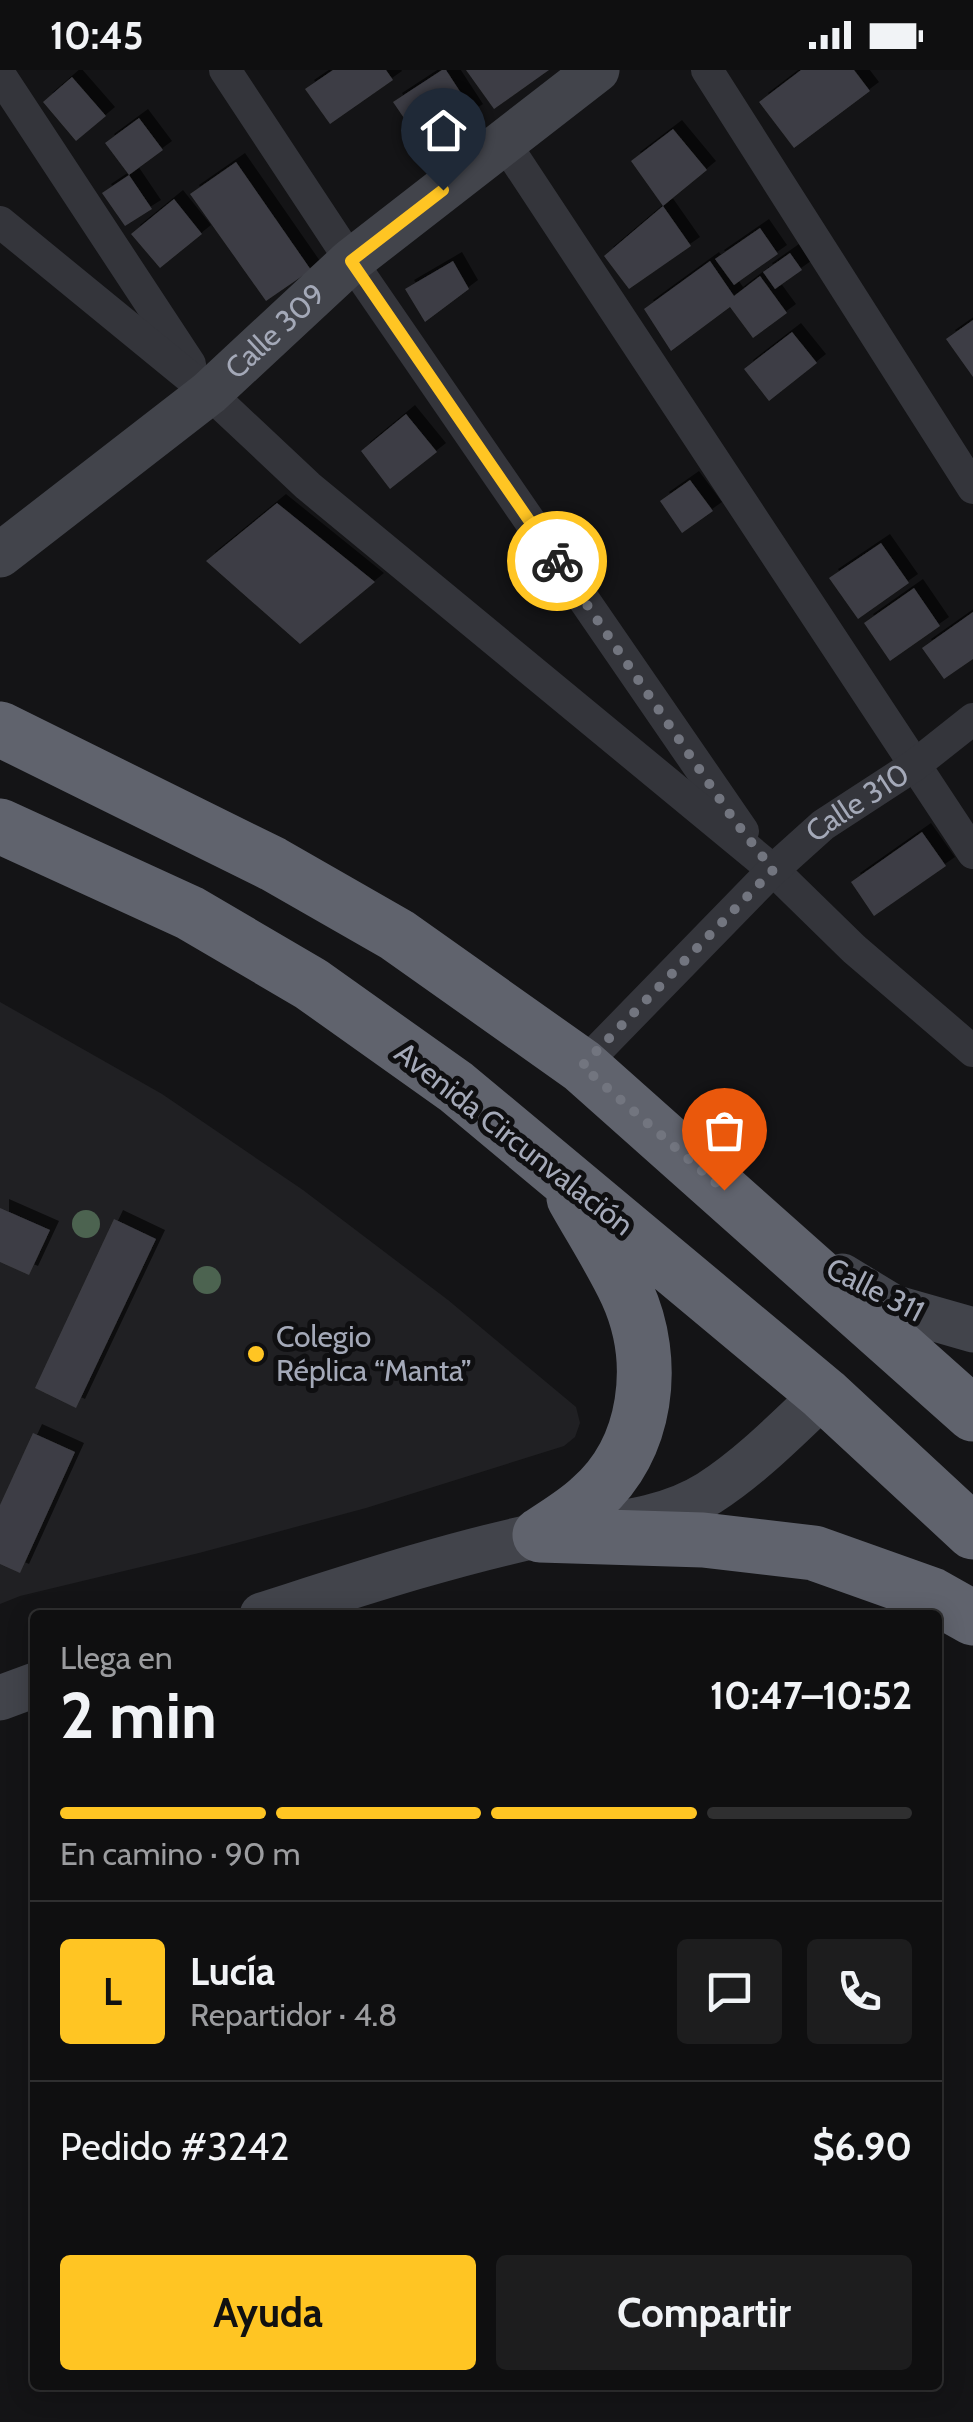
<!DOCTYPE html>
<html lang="es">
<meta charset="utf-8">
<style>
body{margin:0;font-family:Cabin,sans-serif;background:#1d1d1e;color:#f1f3f6;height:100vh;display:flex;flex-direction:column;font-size:38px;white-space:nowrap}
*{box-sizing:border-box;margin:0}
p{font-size:32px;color:#9b9c9f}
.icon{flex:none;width:55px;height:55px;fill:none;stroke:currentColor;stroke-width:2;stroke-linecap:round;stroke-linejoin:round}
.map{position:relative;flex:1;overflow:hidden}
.drawer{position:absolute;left:30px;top:1540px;width:912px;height:780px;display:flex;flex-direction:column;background:#0f0f10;border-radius:10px;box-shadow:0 5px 25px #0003,0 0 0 2px #2f2f30}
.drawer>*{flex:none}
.pin{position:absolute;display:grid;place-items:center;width:85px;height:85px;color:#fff;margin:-102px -42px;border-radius:50% 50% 50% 0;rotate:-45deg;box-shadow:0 0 10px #0007}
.pin .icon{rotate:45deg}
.courier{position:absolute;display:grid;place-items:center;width:100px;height:100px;margin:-50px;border:8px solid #ffc523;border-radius:50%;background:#fff;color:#222;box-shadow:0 2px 12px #0007}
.headline em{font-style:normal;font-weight:800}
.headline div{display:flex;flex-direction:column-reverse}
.headline{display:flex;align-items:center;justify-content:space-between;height:170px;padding:0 30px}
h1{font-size:65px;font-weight:800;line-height:75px}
.bar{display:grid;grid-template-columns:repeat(4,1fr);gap:15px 10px;align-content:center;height:120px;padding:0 30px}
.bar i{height:12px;border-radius:8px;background:#2f2f30}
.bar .selected{background:#ffc523}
.bar p{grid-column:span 4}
.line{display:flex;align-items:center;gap:25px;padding:0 30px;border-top:2px solid #2f2f30}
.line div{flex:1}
.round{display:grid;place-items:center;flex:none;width:105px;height:105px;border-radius:10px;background:#1d1d1e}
.action{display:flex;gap:20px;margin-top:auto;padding:20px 30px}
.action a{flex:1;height:115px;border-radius:10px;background:#ffc523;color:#111;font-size:40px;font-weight:800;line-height:115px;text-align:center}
.action a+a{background:#1d1d1e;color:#f1f3f6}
.status{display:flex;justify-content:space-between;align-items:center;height:70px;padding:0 50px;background:#0f0f10;direction:ltr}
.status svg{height:28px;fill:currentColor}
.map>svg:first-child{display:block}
</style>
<div class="status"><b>10:45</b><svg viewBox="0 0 49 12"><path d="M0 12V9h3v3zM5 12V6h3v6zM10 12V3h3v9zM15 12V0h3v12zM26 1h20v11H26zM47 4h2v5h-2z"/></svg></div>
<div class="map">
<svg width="973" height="2352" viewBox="0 0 973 2352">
<defs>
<filter id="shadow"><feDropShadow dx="9" dy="-9" stdDeviation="0" flood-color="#0009"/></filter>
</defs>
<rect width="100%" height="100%" fill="#141416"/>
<path fill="#202023" d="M0,932L162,1024L303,1120L448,1230L576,1337L580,1353L575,1367L564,1376L366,1438L199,1483L20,1526L0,1534Z"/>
<path fill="#3e3e44" filter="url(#shadow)" d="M333,0H386L393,10L330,54L305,19Z
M442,0H446L474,43L423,76L393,32Z
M466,0H549L494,39Z
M801,0H854L870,21L794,78L759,32Z
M72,7L106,46L76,71L43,32Z
M139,48L163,80L129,105L152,139L125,156L102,123L129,105L105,73Z
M673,59L707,100L663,136L631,91Z
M236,92L311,200L266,231L190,124Z
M174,129L202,164L160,198L131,164Z
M663,136L691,176L629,219L604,186Z
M760,158L778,184L734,215L715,189Z
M790,183L802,200L775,219L763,202Z
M453,191L469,219L425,252L405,219Z
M710,191L734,226L760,206L787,243L753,268L730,237L671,281L644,239Z
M973,250V307L946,269Z
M792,262L817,293L769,331L744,299Z
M406,344L437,382L390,419L361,381Z
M690,410L713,441L682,463L660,431Z
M277,433L375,512L300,574L206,491Z
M881,473L909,513L858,549L829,508Z
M914,518L940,556L890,591L864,553Z
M973,542V589L944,609L922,578Z
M922,762L946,796L874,846L851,812Z
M0,1138L50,1160L29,1205L0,1192Z
M114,1149L156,1169L76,1338L35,1318Z
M33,1363L75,1382L20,1503L0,1494V1435Z"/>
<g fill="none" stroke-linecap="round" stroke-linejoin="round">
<g stroke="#34353b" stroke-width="32">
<path d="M225,0L351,191L743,761"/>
<path d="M707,0L973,418"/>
<path d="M0,5L190,294"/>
<path d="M504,72L973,783"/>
<path d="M0,152L209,323L308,416L773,800L854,879L973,981"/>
<path id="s1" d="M582,996L773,800L823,755L915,695L973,649"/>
</g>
<g stroke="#42444b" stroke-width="45">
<path id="s2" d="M0,485L209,323L351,191L597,0"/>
<path d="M842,1206L893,1237L973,1260"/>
<path d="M262,1545C353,1516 446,1485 540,1465C597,1454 658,1455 709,1423C751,1396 788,1358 824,1324"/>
<path d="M0,1628L35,1615"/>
</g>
<path stroke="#60636d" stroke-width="55" d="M0,659L273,794L397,865L582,996L973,1344
M0,756L190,843L311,914L456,1017L824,1324L973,1462
M540,1465L703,1470L814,1483L932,1525L973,1548
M540,1465C556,1454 575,1443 590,1429C648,1379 658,1291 627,1223C612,1191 592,1160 574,1128"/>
</g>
<g fill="#4c6350">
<circle cx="86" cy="1154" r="14"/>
<circle cx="207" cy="1210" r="14"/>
</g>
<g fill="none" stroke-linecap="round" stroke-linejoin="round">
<path stroke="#72757f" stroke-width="10" stroke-dasharray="0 18" d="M557,491L734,750L773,800L582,996L724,1120"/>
<path stroke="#ffc523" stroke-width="12" d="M443,120L351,191L557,491"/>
</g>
<circle fill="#ffc523" stroke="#0f0f11" stroke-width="4" cx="256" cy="1284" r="10"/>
<g text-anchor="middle" stroke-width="10" stroke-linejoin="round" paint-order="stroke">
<g font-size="30" fill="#a4a9b8" stroke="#0f0f11">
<text dy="10" stroke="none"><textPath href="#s2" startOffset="355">Calle 309</textPath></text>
<text dy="10" stroke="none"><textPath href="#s1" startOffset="382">Calle 310</textPath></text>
<text transform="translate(514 1069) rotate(38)" y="10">Avenida Circunvalación</text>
<text transform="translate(875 1220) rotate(27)" y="10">Calle 311</text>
</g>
<g font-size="30" fill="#a4a9b8" stroke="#0f0f11" text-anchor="start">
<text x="276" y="1277">Colegio<tspan x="276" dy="34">Réplica “Manta”</tspan></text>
</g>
</g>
</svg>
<div class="pin" style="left:724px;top:1120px;background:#ea580c"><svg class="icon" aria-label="bag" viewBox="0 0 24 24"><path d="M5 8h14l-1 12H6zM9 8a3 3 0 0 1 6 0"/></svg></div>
<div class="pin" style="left:443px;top:120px;background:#1f2937"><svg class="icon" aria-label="home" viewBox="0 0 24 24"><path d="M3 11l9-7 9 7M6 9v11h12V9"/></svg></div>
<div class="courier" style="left:557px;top:491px"><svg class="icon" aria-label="bike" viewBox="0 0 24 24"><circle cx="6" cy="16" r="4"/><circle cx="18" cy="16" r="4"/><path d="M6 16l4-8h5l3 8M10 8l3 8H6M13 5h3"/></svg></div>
<section class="drawer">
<div class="headline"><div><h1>2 min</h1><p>Llega en</p></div><em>10:47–10:52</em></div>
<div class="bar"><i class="selected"></i><i class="selected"></i><i class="selected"></i><i></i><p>En camino · 90 m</p></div>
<div class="line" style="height:180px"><b class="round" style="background:#ffc523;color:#111">L</b><div><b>Lucía</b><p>Repartidor · 4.8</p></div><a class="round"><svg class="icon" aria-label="chat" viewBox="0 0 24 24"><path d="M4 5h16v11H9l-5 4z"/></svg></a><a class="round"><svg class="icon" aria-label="phone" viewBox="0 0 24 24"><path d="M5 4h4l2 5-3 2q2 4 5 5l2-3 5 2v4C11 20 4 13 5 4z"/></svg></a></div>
<div class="line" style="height:130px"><div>Pedido #3242</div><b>$6.90</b></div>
<div class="action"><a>Ayuda</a><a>Compartir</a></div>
</section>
</div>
